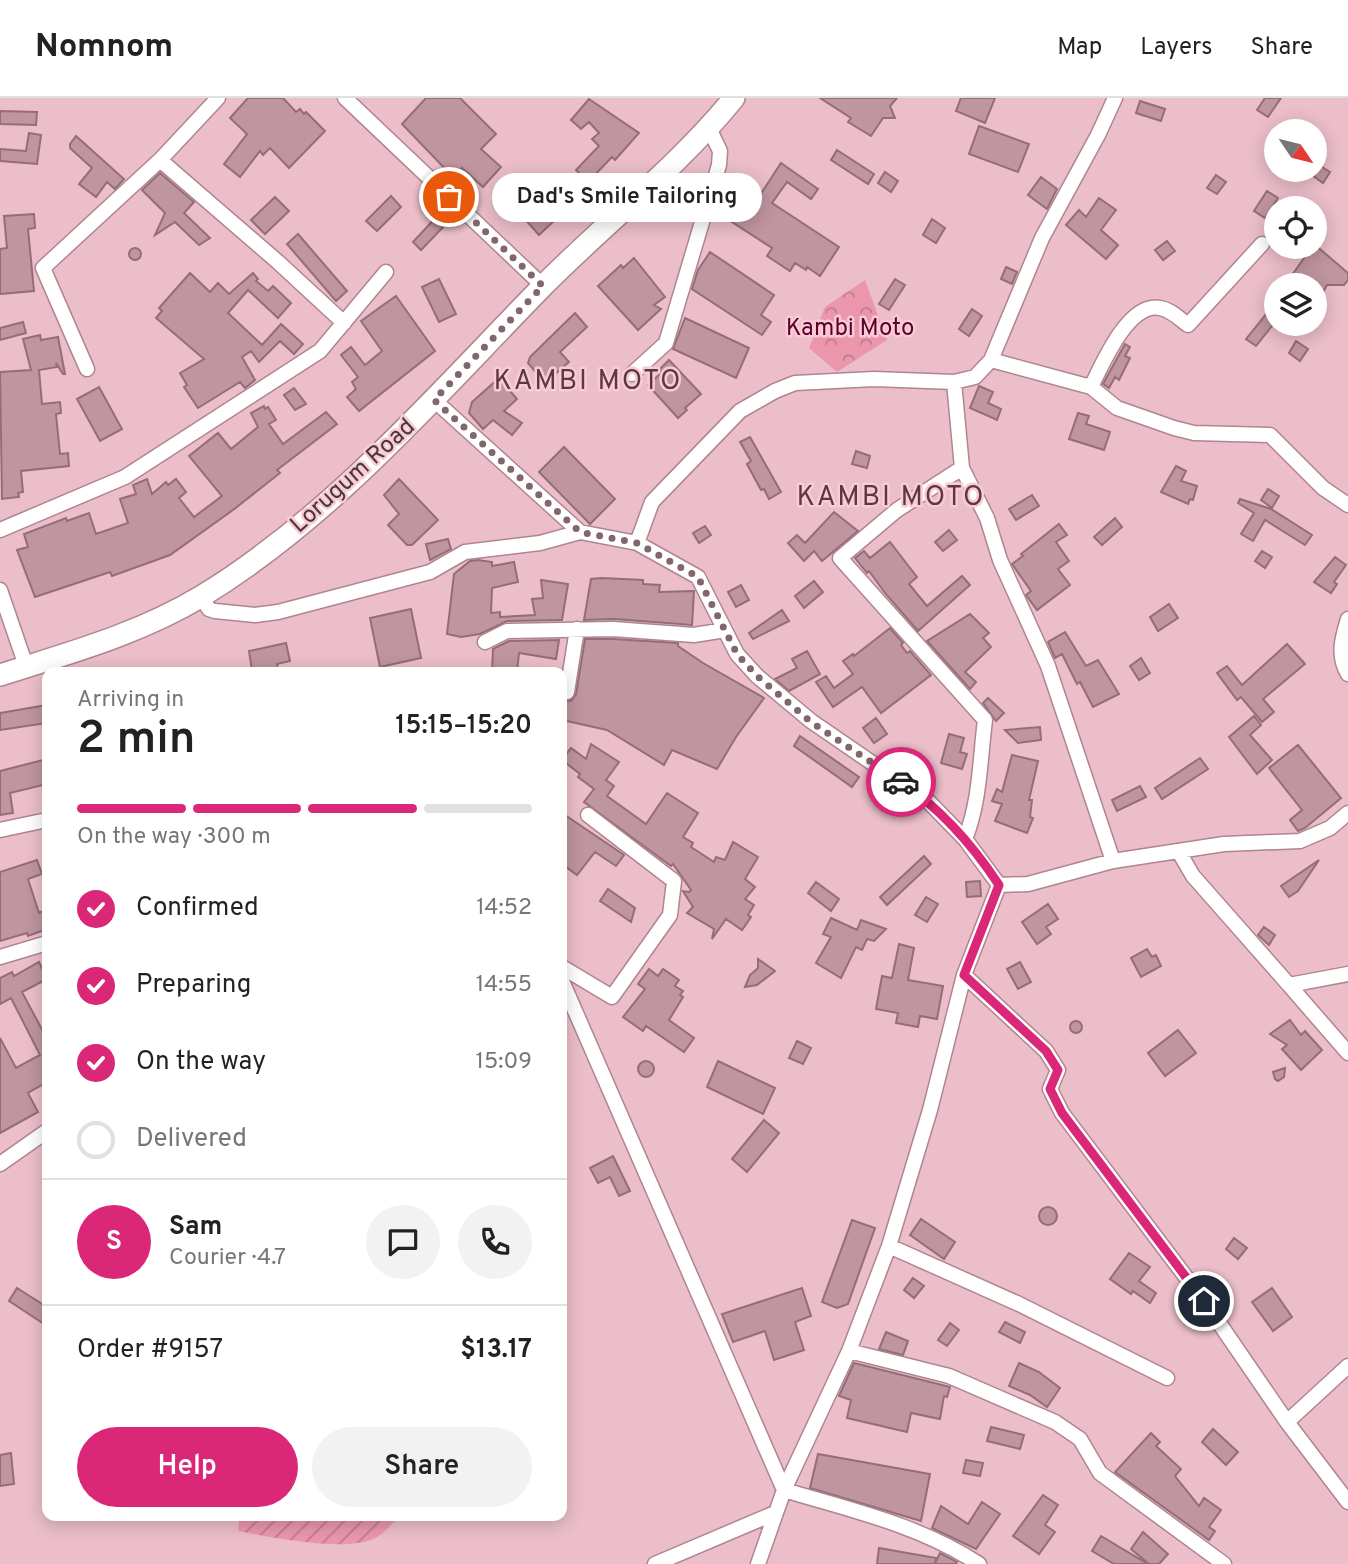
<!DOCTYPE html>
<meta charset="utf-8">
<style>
body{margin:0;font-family:Overpass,sans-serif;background:#f2f2f2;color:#222;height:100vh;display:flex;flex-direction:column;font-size:26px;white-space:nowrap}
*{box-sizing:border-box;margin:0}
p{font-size:23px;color:#767676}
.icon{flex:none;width:38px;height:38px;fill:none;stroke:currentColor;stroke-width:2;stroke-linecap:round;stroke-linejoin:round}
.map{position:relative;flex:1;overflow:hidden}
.details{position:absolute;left:42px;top:569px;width:525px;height:854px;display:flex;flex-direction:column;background:#fff;border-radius:14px;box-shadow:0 4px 18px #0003}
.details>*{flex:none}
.needle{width:46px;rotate:125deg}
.fabs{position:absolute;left:1264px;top:21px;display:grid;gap:14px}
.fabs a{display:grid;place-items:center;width:63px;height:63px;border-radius:50%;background:#fff;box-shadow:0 4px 18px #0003;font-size:35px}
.pin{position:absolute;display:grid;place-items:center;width:60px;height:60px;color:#fff;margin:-30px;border:4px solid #fff;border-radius:50%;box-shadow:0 2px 7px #0007}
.courier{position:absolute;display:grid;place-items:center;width:70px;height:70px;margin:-35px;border:5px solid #db2777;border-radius:50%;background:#fff;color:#222;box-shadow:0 2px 9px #0007}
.bubble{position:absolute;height:49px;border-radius:24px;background:#fff;box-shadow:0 4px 18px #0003;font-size:23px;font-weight:600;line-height:49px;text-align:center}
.summary em{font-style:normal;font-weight:600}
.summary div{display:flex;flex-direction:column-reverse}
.summary{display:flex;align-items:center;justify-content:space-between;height:119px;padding:0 35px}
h1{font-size:46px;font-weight:600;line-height:52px}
.bar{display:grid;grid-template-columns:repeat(4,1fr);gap:10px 7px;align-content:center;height:84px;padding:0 35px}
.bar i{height:9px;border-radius:5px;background:#e0e0e0}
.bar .current{background:#db2777}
.bar p{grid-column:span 4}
.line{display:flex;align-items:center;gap:18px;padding:0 35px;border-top:2px solid #e0e0e0}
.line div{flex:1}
.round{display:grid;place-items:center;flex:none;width:74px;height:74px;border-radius:37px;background:#f2f2f2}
ol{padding:0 35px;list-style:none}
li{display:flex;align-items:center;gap:21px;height:77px}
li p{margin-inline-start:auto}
li .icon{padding:7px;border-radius:50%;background:#db2777;color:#fff;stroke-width:4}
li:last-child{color:#767676}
li i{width:38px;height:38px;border:4px solid #e0e0e0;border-radius:50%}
.primary-button{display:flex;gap:14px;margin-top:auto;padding:14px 35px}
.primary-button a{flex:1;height:80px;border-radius:42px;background:#db2777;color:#fff;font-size:28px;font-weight:600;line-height:80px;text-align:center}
.primary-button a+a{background:#f2f2f2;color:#222}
header{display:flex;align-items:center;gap:42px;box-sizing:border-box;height:98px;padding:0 35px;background:#fff;border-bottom:2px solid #e0e0e0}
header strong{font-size:33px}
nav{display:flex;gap:38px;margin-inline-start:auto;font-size:24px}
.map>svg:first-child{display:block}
</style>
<header>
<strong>Nomnom</strong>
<nav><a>Map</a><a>Layers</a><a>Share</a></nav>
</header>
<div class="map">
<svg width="1348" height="1466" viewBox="0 0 1348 1466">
<defs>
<pattern id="forest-crowns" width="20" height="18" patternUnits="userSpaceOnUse" patternTransform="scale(1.75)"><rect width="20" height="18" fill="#eb96ad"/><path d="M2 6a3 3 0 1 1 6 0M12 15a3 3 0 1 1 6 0" fill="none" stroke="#c07b8e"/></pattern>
<pattern id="garden-furrows" width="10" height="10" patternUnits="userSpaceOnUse" patternTransform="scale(1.75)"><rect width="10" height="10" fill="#eb96ad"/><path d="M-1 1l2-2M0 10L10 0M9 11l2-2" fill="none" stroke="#c07b8e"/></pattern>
</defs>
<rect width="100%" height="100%" fill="#ebbec9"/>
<path fill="url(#forest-crowns)" d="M865,182L887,242L837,274L809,250L825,209Z"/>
<path fill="url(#garden-furrows)" d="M240,1418H400C393,1424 384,1436 375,1440C347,1455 269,1439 238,1433Z"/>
<path fill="#bf959f" stroke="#956d77" stroke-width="2" d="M248,0H283L296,14L300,11L304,16L306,14L325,33L289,70L270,50L263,57L260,53L240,79L224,66L247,36L230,20Z
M426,0H460L496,36L481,51L501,69L483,89L462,70L453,79L402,26Z
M820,0H897L890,8L895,20H883L871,38L848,24L851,20Z
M961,0H995L985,25L956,13Z
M1265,0H1281L1268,19L1257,12Z
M589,1L639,35L615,62L612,59L588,84L576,72L599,48L592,41L599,35L589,24L581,31L571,22Z
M1140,3L1165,11L1161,23L1136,15Z
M0,13L37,14L36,27L0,26Z
M979,28L1029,46L1018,74L969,56Z
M29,35L41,37L37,66L0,63V51L26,53Z
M76,38L124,81L115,91L107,84L96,99L79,86L92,70L70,50V46Z
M837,52L874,76L868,86L831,62Z
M781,65L818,91L811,101L787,84L772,105L839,149L820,178L807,169L806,172L795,165L790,173L767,158L772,150L715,113L720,97L732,79L760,97Z
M1319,67L1330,74L1323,85L1312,77Z
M885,74L898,83L891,94L878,85Z
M160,75L194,104L184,115L210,140L199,147L175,124L155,137L165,115L142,92Z
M1216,77L1226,84L1217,96L1207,90Z
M1041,79L1057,91L1047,111L1028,97Z
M549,83L558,92L562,89L575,103L539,137L524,120L537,109L530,101Z
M1267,93L1278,100L1265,120L1254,113Z
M391,98L401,109L377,133L366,123Z
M275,99L289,113L265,136L251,122Z
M1099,100L1116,112L1101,132L1118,147L1106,161L1066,127L1079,112L1086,119Z
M34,116L35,130L28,131L34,193L0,196V151L7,150L4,118Z
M439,116L448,124L421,152L413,144Z
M932,121L945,130L936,145L923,137Z
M298,136L347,193L336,203L287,146Z
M1167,143L1175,153L1163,162L1155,152Z
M1314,146L1348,175V182L1344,187H1327L1314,211V187H1285Z
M129 156a6 6 0 1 1 12 0a6 6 0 1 1-12 0Z
M710,154L774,197L761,217L771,224L762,237L692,191L698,172Z
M634,160L665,199L654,207L661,211L638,232L598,188L621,167L623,170Z
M1006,169L1017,174L1012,186L1001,181Z
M190,175L210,194L218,185L229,196L253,175L258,181L256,183L268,193L273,188L291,205L278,220L248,192L228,215L262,247L281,226L303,246L294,256L280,243L259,264L251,253L242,259L255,282L245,290L240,284L198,310L184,289L187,287L180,275L204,261L156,220L162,213L159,210Z
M439,181L456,216L439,224L422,189Z
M895,181L905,187L889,212L879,206Z
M396,198L435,253L359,313L347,299L356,291L352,284L358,279L341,257L351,249L365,267L382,253L361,223Z
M1276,204V223L1256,248L1246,241Z
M972,211L982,218L969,238L959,231Z
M575,215L587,229L560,254L569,264L545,285L528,265L530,259Z
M685,220L749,250L736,280L673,251Z
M23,224L26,235L0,242V230Z
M40,237L41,242L58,239L65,276H63L56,265L57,269L39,272L42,306L60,304L61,315L56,316L60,356L68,355L69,368L21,373L23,394L18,395L19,399L2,401L0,274L31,272L23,241Z
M1296,243L1308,251L1300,263L1289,255Z
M1125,246L1130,249L1125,258L1130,260L1119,282L1115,279L1109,290L1103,286Z
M669,262L701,296L685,310L687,312L678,320L648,287L662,274L660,271Z
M499,280L517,301L504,313L522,325L512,337L493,322L483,331L469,315L472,304Z
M979,288L993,294L988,305L1001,311L997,322L970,310Z
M99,289L122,331L100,343L77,301Z
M294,290L306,306L295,312L284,297Z
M264,308L265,311L268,309L276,322L269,326L283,346L326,314L337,326L277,372L280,375L233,412L170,457L112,478L110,474L35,499L17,452L28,449L24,436L66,420L67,423L89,415L96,436L128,425L120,401L136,396L133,387L147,381L152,396L166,384L168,387L176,381L186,394L179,400L194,419L222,398L189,358L218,335L231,351L258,329L251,315Z
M1078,315L1089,318L1086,326L1110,334L1104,352L1069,341Z
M750,339L781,394L769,401L764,391L761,392L747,366L751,363L740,344Z
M564,349L615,401L590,426L539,374Z
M856,353L870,358L867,370L852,366Z
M1176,368L1186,373L1181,383L1197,388L1193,402L1190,401L1188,406L1161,394Z
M399,381L438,422L412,447H407L388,427L399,416L384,397Z
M1268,391L1279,398L1272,410L1261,402Z
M1032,397L1039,408L1016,422L1009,411Z
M1240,401L1271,411L1312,437L1305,447L1265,422L1253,443L1241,436L1254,415L1238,405Z
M834,414L858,433L822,463L814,453L804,463L788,445L797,437L805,445Z
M1115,420L1122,429L1102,447L1094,439Z
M1059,426L1067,437L1056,444L1069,463L1058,471L1070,487L1037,512L1026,497L1031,493L1012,466L1023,458L1021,456Z
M705,428L711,437L699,445L693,435Z
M949,432L957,442L943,453L935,444Z
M448,441L451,451L430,462L426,446Z
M890,444L917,479L909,486L927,508L962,478L970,487L918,533L885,495L869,473L867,475L855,460L864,453L870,460Z
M1262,453L1272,459L1265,470L1255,463Z
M1335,459L1346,467L1334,484L1337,486L1331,495L1314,484Z
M478,462L492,464V468L514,464L518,484L492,490L491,515L500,514V519L535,517L532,501L543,500L541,482L568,486L562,522L507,523L480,536L461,539L447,536L454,476L470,463Z
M602,480L643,482V486L660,487L659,494L694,493L692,527L614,521L584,522L591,481Z
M814,483L823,494L804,510L795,498Z
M741,487L749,502L736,509L728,494Z
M1169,506L1178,520L1158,533L1150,519Z
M411,511L421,560L380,569L370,520Z
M782,512L789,523L753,541L749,535Z
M970,516L989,535L983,540L991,549L965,574L976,584L970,591L927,543Z
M890,530L903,545L901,547L907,555L910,553L931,577L881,615L862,589L833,609L816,584L826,578L834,590L853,576L843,563L853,556L854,558Z
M1065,534L1086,568L1098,562L1119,596L1093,609L1080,584L1077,586L1062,556L1055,560L1048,544Z
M585,541H613L678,545V548L703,565L764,600L736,639L717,671L672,652L664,667L607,632L562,622V602L571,603L576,596Z
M559,542L556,561L519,555L517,574H492L493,551L509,543Z
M286,545L290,563L277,566L279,574H267L266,570L252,573L249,553Z
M1287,546L1305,566L1263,601L1274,614L1262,624L1241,599L1237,602L1217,575L1227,568L1242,587Z
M807,553L820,576L789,593L775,581L797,570L792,561Z
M1141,560L1150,575L1139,582L1130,568Z
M988,600L1004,615L996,623L983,605Z
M47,607V625L0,632V615Z
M1254,618L1261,627L1250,637L1272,662L1257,676L1229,639Z
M876,620L887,636L874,645L863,630Z
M1040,629L1041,642L1018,645L1005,632Z
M949,636L964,640L960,654L967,656L962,671L941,665Z
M800,638L859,679L852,689L794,648Z
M591,646L619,664L606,682L614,688L607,698L646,726L667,695L698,715L683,739L693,745L691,749L714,764L716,759L725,762L733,744L758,759L745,781L755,789L745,801L754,807L748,817L751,819L742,832L726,821L712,841L714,831L687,815L693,809L683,793L689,794L691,792L673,766L671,768L584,704L594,691L578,679L580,676L562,662L571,650L586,661Z
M1298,647L1341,700L1305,730L1298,733L1290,722L1302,712L1269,670Z
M1012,657L1038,663L1029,702H1032L1030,719L1033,720L1027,735L995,723L1002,706L992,703L997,691L1002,694Z
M1200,660L1208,671L1162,701L1155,690Z
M47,661V686L10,695L13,715L0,717V673Z
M1140,688L1146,699L1117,713L1112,702Z
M562,715L624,757L616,768L595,754L577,777L562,766Z
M924,758L931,766L887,807L880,799Z
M37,762L42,776L28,781L39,815L47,811V831L28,838L27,835L0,843V774Z
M1319,762L1298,793L1289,799L1281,788Z
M980,783L981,798L967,799L966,784Z
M816,784L839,801L831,813L808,795Z
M608,791L635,810L631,824L600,803Z
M926,799L938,806L927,824L915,817Z
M1048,806L1058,821L1046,829L1051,836L1037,846L1022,824Z
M831,820L857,832L861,822L886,831L874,843L867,841L862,852L856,849L841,880L816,865L831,839L823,836Z
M1264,829L1275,837L1269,847L1258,837Z
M899,846L914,850L908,882L943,888L937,921L920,918L918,929L896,925L898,915L876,911L882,878L892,880Z
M1147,851L1152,859L1156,857L1161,868L1141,879L1131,860Z
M758,861L775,873L757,887L745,889L750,877L758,870Z
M39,864L47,881L22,894L47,941V984L28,995L38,1014L0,1035V940L16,970L40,957L11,900L0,906V880L12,874L14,878Z
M1020,864L1031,884L1018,891L1007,871Z
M649,871L658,878L663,871L679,882L675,888L683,893L680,897L683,899L669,922L694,940L684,954L646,928L643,933L623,919L645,891L638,886Z
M1290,922L1301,937L1305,933L1322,952L1301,972L1282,951L1287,947L1270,936Z
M1070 929a6 6 0 1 1 12 0a6 6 0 1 1-12 0Z
M1178,932L1196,955L1165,978L1148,955Z
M797,943L811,950L803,966L789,960Z
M718,963L775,990L763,1016L707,989Z
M638 971a8 8 0 1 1 16 0a8 8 0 1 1-16 0Z
M1285,970L1284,979L1278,983L1275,981L1273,974Z
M764,1022L779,1035L747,1074L732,1061Z
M613,1058L630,1093L619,1098L610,1079L598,1085L590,1070Z
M1039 1118a9 9 0 1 1 18 0a9 9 0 1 1-18 0Z
M921,1121L955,1144L944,1161L910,1137Z
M852,1122L875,1130L848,1206L837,1210L822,1204Z
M1234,1140L1247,1150L1238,1161L1226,1151Z
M1129,1155L1150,1169L1139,1183L1156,1195L1150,1205L1133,1193L1131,1196L1110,1181Z
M913,1180L924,1188L914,1200L904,1192Z
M17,1190L47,1209V1228L9,1203Z
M802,1190L811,1218L795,1224L804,1252L774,1262L765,1233L733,1244L722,1216Z
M1272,1190L1292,1219L1273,1233L1252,1204Z
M1005,1224L1025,1234L1020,1245L999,1234Z
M950,1225L959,1232L947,1248L938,1242Z
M886,1234L908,1243L903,1257L879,1251Z
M854,1265L950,1289L947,1299L944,1298L940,1321L911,1315L907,1334L847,1320L851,1302L839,1298Z
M1019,1265L1039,1274L1060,1290L1047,1309L1030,1297L1009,1288Z
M991,1329L1024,1337L1020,1351L987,1343Z
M1213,1331L1238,1354L1226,1367L1202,1344Z
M1151,1335L1160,1344L1156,1348L1181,1371L1175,1378L1199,1408L1204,1400L1221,1412L1209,1429L1215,1433L1209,1442L1115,1374Z
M11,1355L14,1386L0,1388V1357Z
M818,1356L930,1376L921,1423L810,1390Z
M966,1362L983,1365L980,1378L963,1375Z
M1043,1397L1058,1407L1045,1427L1055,1434L1039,1456L1013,1438Z
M982,1404L1000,1416L976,1451L932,1430L941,1408L968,1426Z
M1143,1434L1168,1456L1159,1466H1149L1131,1451Z
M1101,1438L1148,1466H1114L1092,1453Z
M879,1450L936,1460L935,1465L940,1455L957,1464L956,1466H877Z"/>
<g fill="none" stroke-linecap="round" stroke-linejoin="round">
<defs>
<path id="minor" d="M345,0L543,188
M160,62L278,164L344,225
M991,262L1042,140L1098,37L1115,0
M87,271L43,170L160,62L218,0
M632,276L666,245L719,67L720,53L709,30
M954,284L962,370L987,420L1000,462L1048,568L1113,763
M1091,289C1102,267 1128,204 1160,210C1172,212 1179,221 1188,227L1262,146
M434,302L580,434
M962,370L897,412L840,460L985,622C980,661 980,704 965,741
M0,432L125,379L320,253L386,174
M637,445L652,404L740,313L775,293L795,285L874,281L954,284L975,279L991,262L1091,289L1117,310L1174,330L1194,335L1270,337L1323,390L1348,407
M0,492L26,568
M201,499L209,511L215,513L255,517L278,514L430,474L465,454L540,445L580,434L637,445L698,479L737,556L757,578L811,623L929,704L965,741L999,787L1028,786L1113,763L1224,746L1300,743L1330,730L1348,715
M1348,521C1342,540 1337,558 1348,576
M485,544L507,533L613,531L694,537L725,532
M567,594L577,531
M0,732L47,722
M1179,754L1193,778L1289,887L1348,876
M0,859L47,845
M562,869L612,899L670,817L674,783L588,717
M964,877L1046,953L1058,972L1050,991L1062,1015L1204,1203L1287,1324L1348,1404
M562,883L784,1392C851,1412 919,1427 979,1466
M1289,887L1348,955
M0,1066L47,1033
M889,1148L1019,1206L1167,1280
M849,1253L949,1278L1055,1324L1080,1341L1100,1375L1224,1466
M1287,1324L1348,1268
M655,1466L775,1415
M758,1466L784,1392L849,1253L889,1148L930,1012L964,877L999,787"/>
<path id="secondary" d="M0,577C69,555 139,536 202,498C333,418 435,298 542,189C605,125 677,70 734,0"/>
</defs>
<use href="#minor" stroke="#af8590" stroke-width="17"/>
<use href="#secondary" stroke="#af8590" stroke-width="24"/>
<use href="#minor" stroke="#fff" stroke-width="14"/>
<use href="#secondary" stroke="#fff" stroke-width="21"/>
</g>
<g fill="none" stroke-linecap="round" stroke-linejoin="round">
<path stroke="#82666d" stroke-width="7" stroke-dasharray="0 12.6" d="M449,99L543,188L434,302L580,434L637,445L698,479L737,556L757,578L811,624L901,684"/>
<path stroke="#db2777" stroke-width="9" d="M901,684C941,711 972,746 999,787L964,877L1046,953L1058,972L1050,991L1062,1015L1204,1203"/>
</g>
<g text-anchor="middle" stroke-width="5" stroke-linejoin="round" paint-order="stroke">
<g font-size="24" fill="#5e012c" stroke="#f8cbd6">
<text x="850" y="237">Kambi Moto</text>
</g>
<g font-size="24" fill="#49373c" stroke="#f8cbd6">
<text transform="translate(352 377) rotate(-42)" y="8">Lorugum Road</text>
</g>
<g font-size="28" letter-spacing="2" fill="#5c3842" stroke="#f8cbd6">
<text x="588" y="291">KAMBI MOTO</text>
<text x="891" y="407">KAMBI MOTO</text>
</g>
</g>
</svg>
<div class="fabs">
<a><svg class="needle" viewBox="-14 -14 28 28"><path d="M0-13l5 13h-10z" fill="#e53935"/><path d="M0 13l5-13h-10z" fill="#767676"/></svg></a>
<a><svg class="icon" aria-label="locate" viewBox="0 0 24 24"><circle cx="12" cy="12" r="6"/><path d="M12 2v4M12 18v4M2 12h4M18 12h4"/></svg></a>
<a><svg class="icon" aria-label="layers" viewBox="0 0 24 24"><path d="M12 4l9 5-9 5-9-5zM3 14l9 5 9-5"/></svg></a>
</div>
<div class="pin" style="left:449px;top:99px;background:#ea580c"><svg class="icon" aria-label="bag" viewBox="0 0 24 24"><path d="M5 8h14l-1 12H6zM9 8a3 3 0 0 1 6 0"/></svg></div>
<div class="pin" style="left:1204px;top:1203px;background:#1f2937"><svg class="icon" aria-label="home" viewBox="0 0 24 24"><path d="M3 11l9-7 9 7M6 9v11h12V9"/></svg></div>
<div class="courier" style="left:901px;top:684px"><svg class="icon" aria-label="car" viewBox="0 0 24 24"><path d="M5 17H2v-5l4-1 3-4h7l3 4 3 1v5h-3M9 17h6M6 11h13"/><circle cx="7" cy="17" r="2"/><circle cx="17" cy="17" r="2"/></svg></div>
<div class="bubble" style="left:492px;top:75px;width:270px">Dad's Smile Tailoring</div>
<section class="details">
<div class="summary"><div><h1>2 min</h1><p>Arriving in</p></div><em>15:15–15:20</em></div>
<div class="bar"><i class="current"></i><i class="current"></i><i class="current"></i><i></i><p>On the way · 300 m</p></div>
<ol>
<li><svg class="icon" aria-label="check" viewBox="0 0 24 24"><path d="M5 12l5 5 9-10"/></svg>Confirmed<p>14:52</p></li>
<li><svg class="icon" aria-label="check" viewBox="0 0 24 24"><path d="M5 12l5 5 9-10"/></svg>Preparing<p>14:55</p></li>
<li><svg class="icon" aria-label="check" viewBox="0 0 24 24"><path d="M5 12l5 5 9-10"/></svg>On the way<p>15:09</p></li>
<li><i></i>Delivered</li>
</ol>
<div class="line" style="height:126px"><b class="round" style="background:#db2777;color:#fff">S</b><div><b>Sam</b><p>Courier · 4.7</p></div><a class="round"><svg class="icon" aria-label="chat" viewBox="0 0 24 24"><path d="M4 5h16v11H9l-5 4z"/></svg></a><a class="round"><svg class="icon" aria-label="phone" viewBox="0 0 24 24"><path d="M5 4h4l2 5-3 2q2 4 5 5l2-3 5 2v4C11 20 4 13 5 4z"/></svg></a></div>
<div class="line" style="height:91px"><div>Order #9157</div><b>$13.17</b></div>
<div class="primary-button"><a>Help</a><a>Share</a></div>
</section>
</div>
